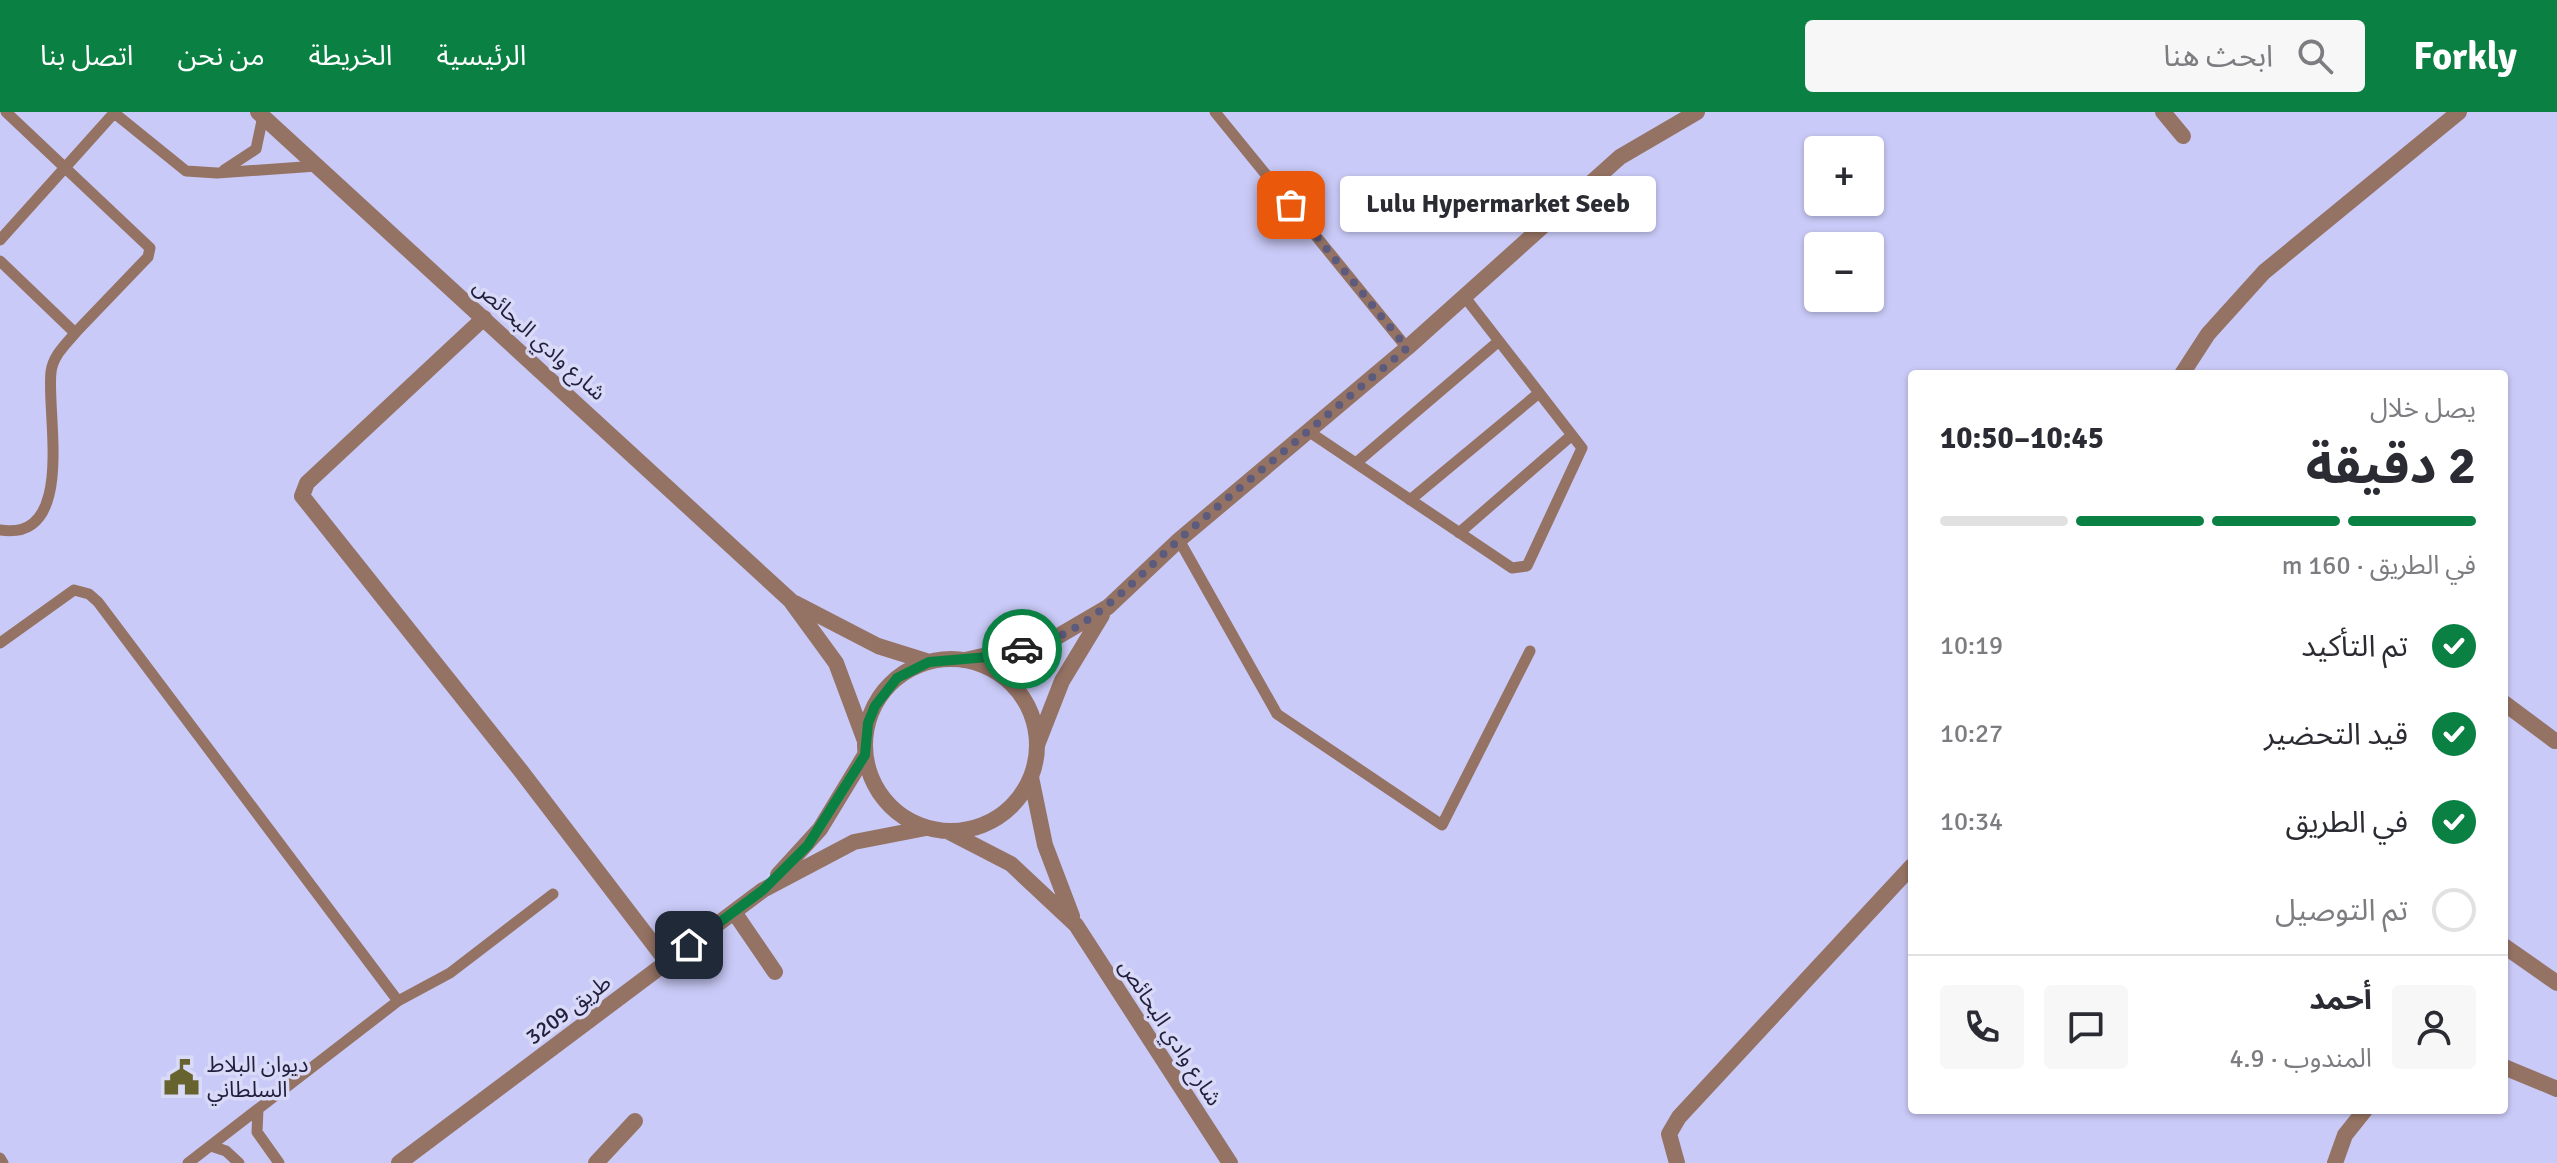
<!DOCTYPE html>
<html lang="ar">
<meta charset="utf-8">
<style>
body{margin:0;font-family:Signika,"Noto Sans Arabic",sans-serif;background:#f7f7f7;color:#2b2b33;direction:rtl;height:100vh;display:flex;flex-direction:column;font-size:30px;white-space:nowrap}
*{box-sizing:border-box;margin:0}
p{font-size:26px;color:#7c7c81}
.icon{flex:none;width:44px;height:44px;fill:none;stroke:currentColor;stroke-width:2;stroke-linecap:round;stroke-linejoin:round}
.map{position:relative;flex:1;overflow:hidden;direction:ltr}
.panel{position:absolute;left:1908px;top:258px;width:600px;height:744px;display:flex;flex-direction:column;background:#fff;border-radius:8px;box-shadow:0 2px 6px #0004;direction:rtl}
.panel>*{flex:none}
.buttons{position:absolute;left:1804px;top:24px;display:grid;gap:16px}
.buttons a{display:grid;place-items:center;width:80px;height:80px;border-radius:8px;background:#fff;box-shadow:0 2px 6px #0004;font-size:40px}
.pin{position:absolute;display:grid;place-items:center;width:68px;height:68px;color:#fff;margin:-34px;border-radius:16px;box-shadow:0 4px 12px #0006}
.courier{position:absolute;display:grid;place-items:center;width:80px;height:80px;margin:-40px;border:6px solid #0b8043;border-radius:50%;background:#fff;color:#222;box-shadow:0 2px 10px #0007}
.bubble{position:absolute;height:56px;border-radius:8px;background:#fff;box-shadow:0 2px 6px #0004;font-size:26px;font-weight:700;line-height:56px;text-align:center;direction:rtl}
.summary em{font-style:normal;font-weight:700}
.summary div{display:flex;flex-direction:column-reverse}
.summary{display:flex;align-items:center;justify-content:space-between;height:136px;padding:0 32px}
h1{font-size:52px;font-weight:700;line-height:60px}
.bar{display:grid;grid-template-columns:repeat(4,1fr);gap:12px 8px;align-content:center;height:96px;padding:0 32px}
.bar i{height:10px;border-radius:6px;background:#e1e1e2}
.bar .active{background:#0b8043}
.bar p{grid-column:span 4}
.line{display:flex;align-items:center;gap:20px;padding:0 32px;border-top:2px solid #e1e1e2}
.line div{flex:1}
.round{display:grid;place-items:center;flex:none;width:84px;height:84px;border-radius:8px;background:#f7f7f7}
ol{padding:0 32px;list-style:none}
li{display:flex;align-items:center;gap:24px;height:88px}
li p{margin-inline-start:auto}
li .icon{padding:8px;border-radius:50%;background:#0b8043;color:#fff;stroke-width:4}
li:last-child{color:#7c7c81}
li i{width:44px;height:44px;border:4px solid #e1e1e2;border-radius:50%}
header{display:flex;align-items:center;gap:48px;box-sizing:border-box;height:112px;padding:0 40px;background:#0b8043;color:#fff}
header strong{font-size:38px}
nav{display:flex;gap:44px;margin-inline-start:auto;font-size:28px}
.search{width:560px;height:72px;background:#f7f7f7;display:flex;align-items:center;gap:20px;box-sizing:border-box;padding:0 28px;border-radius:8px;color:#7c7c81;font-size:30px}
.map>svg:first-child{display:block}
</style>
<header>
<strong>Forkly</strong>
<div class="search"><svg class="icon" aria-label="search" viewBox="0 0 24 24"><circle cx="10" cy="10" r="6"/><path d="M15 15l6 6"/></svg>ابحث هنا</div>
<nav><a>الرئيسية</a><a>الخريطة</a><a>من نحن</a><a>اتصل بنا</a></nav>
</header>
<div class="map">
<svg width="2557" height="1051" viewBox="0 0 2557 1051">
<rect width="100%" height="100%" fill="#cacaf8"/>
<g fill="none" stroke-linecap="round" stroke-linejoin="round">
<path stroke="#957364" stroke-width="11" d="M113,0L186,59L217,61L317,54
M1215,0L1407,236
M224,58L256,37L263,4
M0,128L114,1
M0,149L72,218L77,219L148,145L150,136L6,0
M1308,319L1512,456L1527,454L1582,336L1464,184
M1356,351L1499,229
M1410,388L1539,281
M0,418C77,430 46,302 51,260C53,243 67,231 77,219
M1459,421L1572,323
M1179,428L1277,602L1442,713L1530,539
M0,531L74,478L89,482L98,490L398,889
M258,997L257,1020L279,1051
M211,1034L226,1039L239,1051
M0,1046L3,1051
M188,1051L398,889L450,861L553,782"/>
<path stroke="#957364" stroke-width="16" d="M2163,0L2183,24
M484,206L307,371L302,384L521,659L667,850
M2182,262L2208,222L2264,160L2459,0
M965,548L1050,529L1108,495L1179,428L1407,236L1620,45L1697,0
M2504,591L2555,629
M1037,633L1062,569L1102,503
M734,800L775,860
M2504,834L2557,871
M596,1051L635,1009
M1677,1051L1669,1022L1679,1005L1912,754"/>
<path stroke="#957364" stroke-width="16" d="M258,0L790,488L836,551L865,629
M795,491L878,534L929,550
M865 633a86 86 0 1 1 172 0a86 86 0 1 1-172 0Z
M1031,665L1045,733L1072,804
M949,720L1011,752L1076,813L1230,1051
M778,763L820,717L865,643
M2504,955L2557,977
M399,1051L763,778L854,730L926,716
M2335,1051L2345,1023L2365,998"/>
</g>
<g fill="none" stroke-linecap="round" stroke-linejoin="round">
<path stroke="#5c5b7d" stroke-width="8" stroke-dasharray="0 14.4" d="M1022,537C1094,521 1137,463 1190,418C1262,357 1335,297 1407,236L1291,93"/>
<path stroke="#0b8043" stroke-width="10" d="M689,833L763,778L808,733L865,643L868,611L875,594L897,566L929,550L988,545L1022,537"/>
</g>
<defs>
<symbol id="civic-bare" viewBox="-9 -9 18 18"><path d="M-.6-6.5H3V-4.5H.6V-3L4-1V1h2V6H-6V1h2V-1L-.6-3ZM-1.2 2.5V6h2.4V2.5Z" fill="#66632f" stroke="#d9d9f8" stroke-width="2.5" paint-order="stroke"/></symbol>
</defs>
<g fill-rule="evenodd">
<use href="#civic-bare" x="156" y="940" width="51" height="51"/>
</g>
<g text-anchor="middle" stroke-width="7" stroke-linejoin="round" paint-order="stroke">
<g font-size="22" fill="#211f3b" stroke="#d9d9f8">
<text transform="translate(540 227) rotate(42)" y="8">شارع وادي البحائص</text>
<text transform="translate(568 897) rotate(-37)" y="8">طريق 3209</text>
<text transform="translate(1171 920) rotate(57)" y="8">شارع وادي البحائص</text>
</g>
<g font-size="22" fill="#211f3b" stroke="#d9d9f8" text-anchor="start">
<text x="207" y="960">ديوان البلاط<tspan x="207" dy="25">السلطاني</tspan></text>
</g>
</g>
</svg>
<div class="buttons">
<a>+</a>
<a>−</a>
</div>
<div class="pin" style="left:1291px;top:93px;background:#ea580c"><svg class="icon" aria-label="bag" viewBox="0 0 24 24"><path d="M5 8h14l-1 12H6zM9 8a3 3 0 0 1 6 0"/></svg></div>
<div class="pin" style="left:689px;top:833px;background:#1f2937"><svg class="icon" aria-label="home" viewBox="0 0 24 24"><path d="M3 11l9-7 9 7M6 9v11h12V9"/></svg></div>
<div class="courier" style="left:1022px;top:537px"><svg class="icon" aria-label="car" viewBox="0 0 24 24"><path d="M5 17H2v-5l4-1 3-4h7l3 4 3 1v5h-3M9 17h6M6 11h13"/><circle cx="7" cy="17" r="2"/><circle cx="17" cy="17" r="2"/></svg></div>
<div class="bubble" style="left:1340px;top:64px;width:316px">Lulu Hypermarket Seeb</div>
<section class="panel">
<div class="summary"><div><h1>2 دقيقة</h1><p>يصل خلال</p></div><em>10:45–10:50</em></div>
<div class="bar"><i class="active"></i><i class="active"></i><i class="active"></i><i></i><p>في الطريق · 160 m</p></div>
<ol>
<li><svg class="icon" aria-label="check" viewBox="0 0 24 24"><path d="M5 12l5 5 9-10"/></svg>تم التأكيد<p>10:19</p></li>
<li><svg class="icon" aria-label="check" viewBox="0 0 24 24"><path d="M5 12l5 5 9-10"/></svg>قيد التحضير<p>10:27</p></li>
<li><svg class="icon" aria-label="check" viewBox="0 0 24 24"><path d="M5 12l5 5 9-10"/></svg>في الطريق<p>10:34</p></li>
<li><i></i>تم التوصيل</li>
</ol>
<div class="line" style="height:144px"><a class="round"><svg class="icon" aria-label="person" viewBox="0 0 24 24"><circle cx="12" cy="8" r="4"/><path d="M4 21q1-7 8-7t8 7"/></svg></a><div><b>أحمد</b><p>المندوب · 4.9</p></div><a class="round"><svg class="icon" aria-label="chat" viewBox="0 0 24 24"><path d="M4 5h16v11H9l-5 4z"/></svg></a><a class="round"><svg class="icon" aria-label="phone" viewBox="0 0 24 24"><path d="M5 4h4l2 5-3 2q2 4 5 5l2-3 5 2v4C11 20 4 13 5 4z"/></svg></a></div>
</section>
</div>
